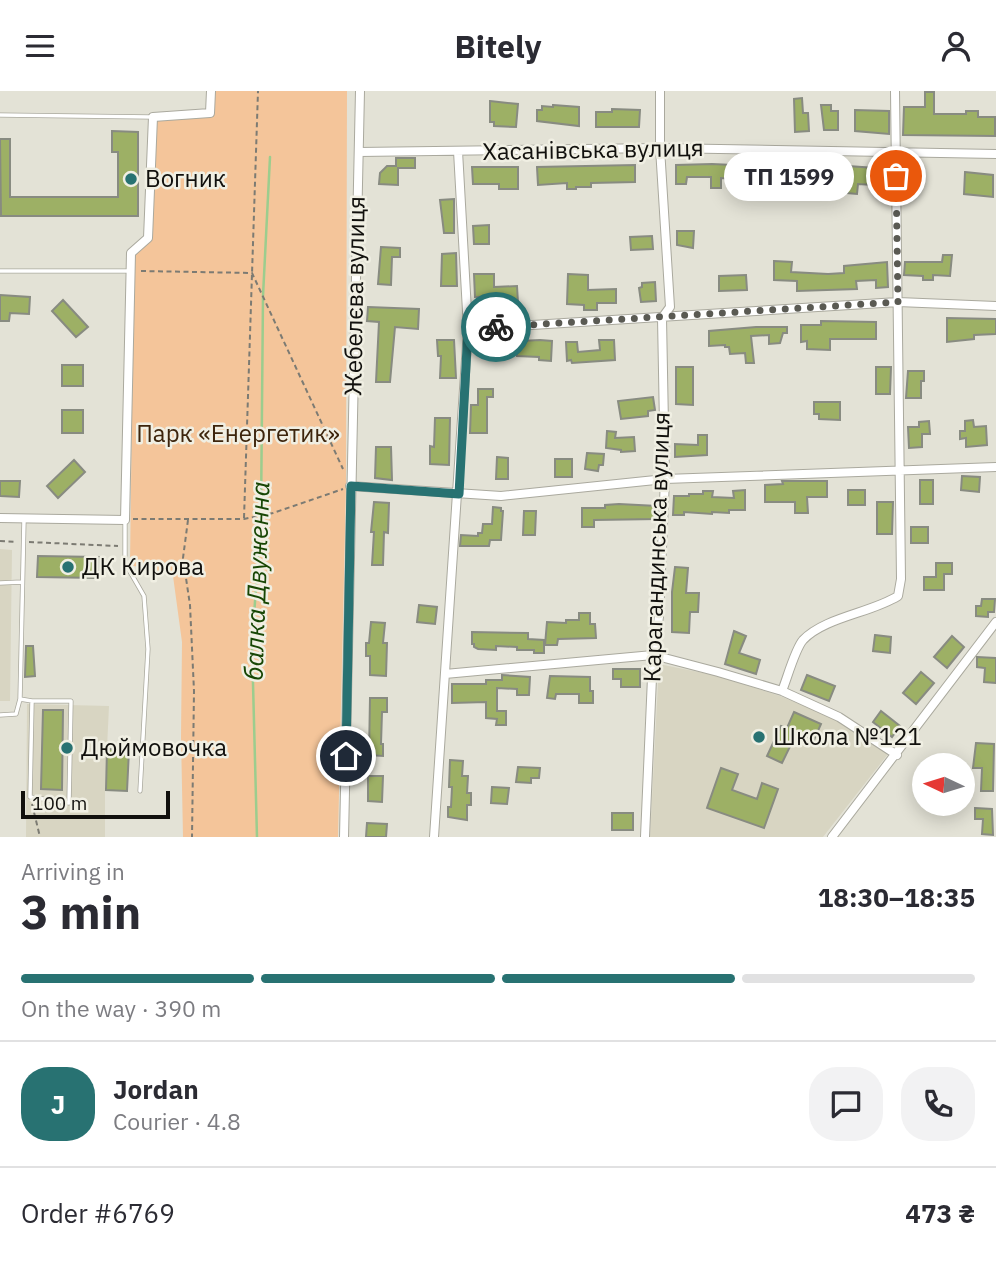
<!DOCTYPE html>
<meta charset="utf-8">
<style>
body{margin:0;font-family:"IBM Plex Sans",sans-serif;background:#f2f2f3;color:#2b2b33;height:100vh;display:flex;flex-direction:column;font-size:26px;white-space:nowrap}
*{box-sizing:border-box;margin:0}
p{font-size:23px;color:#7c7c81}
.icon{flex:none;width:38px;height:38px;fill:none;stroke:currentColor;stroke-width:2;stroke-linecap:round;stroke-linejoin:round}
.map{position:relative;height:746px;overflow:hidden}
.side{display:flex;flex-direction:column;background:#fff;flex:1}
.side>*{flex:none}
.needle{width:46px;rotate:274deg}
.fabs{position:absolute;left:912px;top:662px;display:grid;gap:14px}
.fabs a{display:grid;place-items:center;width:63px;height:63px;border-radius:50%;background:#fff;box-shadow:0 4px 18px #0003;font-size:35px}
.scale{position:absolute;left:21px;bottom:18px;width:149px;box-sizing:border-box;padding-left:7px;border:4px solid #11100d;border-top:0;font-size:19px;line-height:24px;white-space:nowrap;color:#11100d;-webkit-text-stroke:5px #f0efe3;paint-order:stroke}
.pin{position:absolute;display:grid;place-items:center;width:60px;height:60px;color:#fff;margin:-30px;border:4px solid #fff;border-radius:50%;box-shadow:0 2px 7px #0007}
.courier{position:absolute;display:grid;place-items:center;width:70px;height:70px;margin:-35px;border:5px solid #287272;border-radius:50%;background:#fff;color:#222;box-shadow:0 2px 9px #0007}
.bubble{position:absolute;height:49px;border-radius:24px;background:#fff;box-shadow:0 4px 18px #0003;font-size:23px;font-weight:700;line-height:49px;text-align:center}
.summary em{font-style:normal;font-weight:700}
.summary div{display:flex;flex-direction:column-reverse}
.summary{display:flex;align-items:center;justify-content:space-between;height:119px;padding:0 21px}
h1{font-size:46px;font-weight:700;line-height:52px}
.bar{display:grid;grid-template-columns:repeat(4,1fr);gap:10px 7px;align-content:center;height:84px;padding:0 21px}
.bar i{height:9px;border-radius:5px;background:#e1e1e2}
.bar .active{background:#287272}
.bar p{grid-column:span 4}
.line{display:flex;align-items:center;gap:18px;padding:0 21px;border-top:2px solid #e1e1e2}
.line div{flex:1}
.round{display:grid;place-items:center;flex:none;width:74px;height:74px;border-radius:28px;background:#f2f2f3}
header{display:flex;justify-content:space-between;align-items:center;height:91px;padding:0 21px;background:#fff;font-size:32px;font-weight:700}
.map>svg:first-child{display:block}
</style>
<header><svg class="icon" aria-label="menu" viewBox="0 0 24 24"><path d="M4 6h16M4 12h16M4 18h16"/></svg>Bitely<svg class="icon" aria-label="person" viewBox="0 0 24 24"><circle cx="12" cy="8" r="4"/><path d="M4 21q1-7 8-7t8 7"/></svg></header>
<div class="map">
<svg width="996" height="746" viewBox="0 0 996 746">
<rect width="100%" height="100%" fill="#e3e2d6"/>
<path fill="#d8d5c2" d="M0,458L12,459L10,610H0Z
M659,573L718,585L780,605L837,629L888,663L823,746H650Z
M27,613L109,615L105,699V746H26Z"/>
<path fill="#f4c59a" d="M213,0H347L346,394L338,746H183L181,646L182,551L173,485L130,474L134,164L150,148L155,29L212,24Z"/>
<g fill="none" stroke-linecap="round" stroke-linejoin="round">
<path stroke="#9ccd8e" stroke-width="2.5" d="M257,746L252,554L261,424L263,205L270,66"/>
</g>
<path fill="#9db065" stroke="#888b81" stroke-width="2" d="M925,1H934V23H966V20H978V26H995V45L903,44L904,16H925Z
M802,7L803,22H808L809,40L795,41L794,8Z
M490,10L518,13L516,36L494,35V31H490Z
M553,14L579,16V35L537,30V19H542V15L553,16Z
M821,14H831V20H838V39H824Z
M612,18L640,19L639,36H596V21H612Z
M855,19L889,20V43L855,40Z
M112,40L138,41V125H1L0,48H10V106H118V61H112Z
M396,67H415V77H398V94L379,93L380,82L387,75H396Z
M712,73L754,75V90L721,87V97H711V86H687L686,93H676V74Z
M820,73L889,78L888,95L858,93L857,103L847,102V96L830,95L831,87L810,86L807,102H798L799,74L820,75Z
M635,74V91L591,92V96H576V98H567V92L538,94L537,76Z
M472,76H518V98H499V93H473Z
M965,81L993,84V106L964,103Z
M454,108V142H444L440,109Z
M489,134V153H474L473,135Z
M677,140H694L693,157L677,154Z
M652,145L653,158L631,159L630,146Z
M381,156L400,157V166H392L391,194L378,193Z
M456,162L457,195H441L442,163Z
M943,164H952L950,185L933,184V189H923V185L904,184L905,171H942Z
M774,170L792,171L791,181L828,183L844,182V175L887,171L888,196L876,197V189L856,190L857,198L797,200V190L774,189Z
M474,183H494V196L517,195L518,212L506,213L505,205L475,206Z
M568,183L588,184V199L616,198V212H597V219H584V214L567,213Z
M746,184L747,199L719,200V185Z
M655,191L656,210L641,211L639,197L642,196V192Z
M0,204L30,206L29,223L10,222L9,230H0Z
M63,209L88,236L76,246L52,220Z
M368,216L419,218L418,238L395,236L390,291H376L379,231L367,230Z
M947,227L996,228V243L974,244V248L947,251Z
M821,230L876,231V248H830V259L807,258V250L801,251V234H821Z
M756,236H787V242H783L780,252L769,253V244L751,245L754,272H746L745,262L730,263L729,256H725V254L709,255V240Z
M437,249H454L456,287H440L441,265H438Z
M540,249L552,250L551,270L539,269V266L517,265V254H521V250Z
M599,249H614L615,269L572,272L571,269L567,270L566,251H577L578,261L600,259Z
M62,274H83V295H62Z
M676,276H693V314L676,313Z
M876,276H891L890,303H876Z
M908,280H924V290H921V307H906Z
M478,298H493V306H487V342H470L471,314H478Z
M653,306L655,319L648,320V325L621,328L618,310Z
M814,311H840V329L819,328V323H814Z
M62,319H83V342H62Z
M435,327H450L449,374L430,373V355L434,356Z
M973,329L974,336L986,335L987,354L966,356V347L960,348V340H965V330Z
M929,330L930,343H922V356L909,357L908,336H919V331Z
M607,340L616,341L615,347L634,346L635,360L621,361V359L606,357Z
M698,344H707V364L675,366V353L698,354Z
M376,356H391L392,389L375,387Z
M587,362L604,363L603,374H599L598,380L585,378Z
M497,366L508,367V388H496Z
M555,368H572V386H555Z
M74,369L85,381L58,407L47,395Z
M962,385L980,386L979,401L961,399Z
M920,389H933V413H920Z
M0,390H20L19,406L0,405Z
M782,390H827V406H807L808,422H795V411H765V394L783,393Z
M745,399V419H729V422L712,421V423L684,421V424H673L674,405H689V403H703V400H713L712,406L734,407L733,400Z
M848,399H865V414H848Z
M374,411L389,412L388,442L384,441L383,474H372L374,441H371Z
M877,411H893L892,443H877Z
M619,413L657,415V428L594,429V436H582V417H605V414Z
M493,416L501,417V420H503L501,449H490L489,455H460L461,444L478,445V442H482L483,433H492Z
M524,420H536L535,444H523Z
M911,436H928V452H911Z
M38,465L99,466L98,487L37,486Z
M936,472H952V483H944V499H924V486H936Z
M675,476L688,477L686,502H699L698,521H690L689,542L672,541V501Z
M982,508H995L994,521H988V526L976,525V515H981Z
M419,514L437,516L435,533L417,531Z
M579,522H590V533H595L596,547L558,548L557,554H545L547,531L566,532V529H579Z
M371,531L385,532L383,552H387L386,585L370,584V565H366V552H369Z
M734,540L746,545L739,562L760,569L756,583L725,573Z
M472,541L528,542V548L544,549V562H534V559H517V556L496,555V559L478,558L474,556V553H472Z
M875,544L891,546L890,562L873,560Z
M952,545L964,556L947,577L934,566Z
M26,555H33L35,585L25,586Z
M977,566L996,567V592L984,591L985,577L977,576Z
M613,578H640V596H621V588H613Z
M921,581L934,592L916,613L903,602Z
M502,584L530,586L529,604H517V598L497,597V620H506V634H496L497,628L486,627V611L452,612V593H486V589H502Z
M807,584L835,595L829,610L801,599Z
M550,585L590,586V600H593V612H579V603H556L555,608L547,607Z
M370,607H387V621H382L381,653H383V665L369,664Z
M43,619H63L62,699L41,698Z
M881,620L900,635L892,646L873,631Z
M794,621L821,633L814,649L797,641L782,672L767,665L781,635L787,637Z
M976,652L994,653L993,700H981L982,677H973Z
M107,658L129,659L127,700L106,699Z
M450,669L463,670L462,685H468L467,702H471V714H467V729L448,726V716H451L452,696H449Z
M518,676L540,677L539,687H531V692L516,691Z
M721,677L738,683L732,699L757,708L762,692L778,698L764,737L707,717Z
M368,685H383L382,711L368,710Z
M492,696L509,697L507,713L491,712Z
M975,717L992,718L993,744L982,743L983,728H975Z
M612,722H633V739H612Z
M367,732L387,733L386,746H366Z"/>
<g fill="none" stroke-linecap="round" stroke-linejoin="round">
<defs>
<path id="service" d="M0,24L151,26
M0,180H131
M24,429L20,608L32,610L30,706L69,712L71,610H32
M125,431V472L144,505L148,558L140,700
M0,492L22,491
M0,624L16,623L20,608"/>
<path id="minor" d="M359,61L660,57L996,63
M468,238L898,211L996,215
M350,395L501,405L665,388L996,376
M0,427L125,429L131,162L148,147L153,26L210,22L211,0
M445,583L653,564L718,581L782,600L839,626L897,664
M782,600C787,588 795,558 803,549C825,526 871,522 898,505L901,488L895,0
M344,746L360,0
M434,746L468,238L458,60
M645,746L653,564L659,526L665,388L662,227L670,216L660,57V0
M832,746L996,531"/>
</defs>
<use href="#service" stroke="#aaa99e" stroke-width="5"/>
<use href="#minor" stroke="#aaa99e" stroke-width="10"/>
<path stroke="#7c7b73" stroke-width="2" stroke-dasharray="5 3.5" stroke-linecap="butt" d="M141,180L252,182L343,378
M244,427L258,0
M133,428H244L273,422L343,398
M188,429L183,467L190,514L194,600L192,746
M0,450L16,451
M29,451L118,455
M32,713L40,746"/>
<use href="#service" stroke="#fff" stroke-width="3.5"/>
<use href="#minor" stroke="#fff" stroke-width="8"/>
</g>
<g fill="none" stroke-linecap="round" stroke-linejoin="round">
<path stroke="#5a5a53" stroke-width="7" stroke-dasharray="0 12.6" d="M496,236L898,211L896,85"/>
<path stroke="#287272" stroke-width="9" d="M346,665L351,395L459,403L468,238L496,236"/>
</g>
<g fill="#287272" stroke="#f0efe3" stroke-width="2.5">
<circle cx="131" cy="88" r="7"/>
<circle cx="68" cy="476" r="7"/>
<circle cx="759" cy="646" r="7"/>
<circle cx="67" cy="657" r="7"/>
</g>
<g text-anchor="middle" stroke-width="5" stroke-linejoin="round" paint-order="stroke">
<g font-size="24" fill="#11100d" stroke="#f0efe3">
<text transform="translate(593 59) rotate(-1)" y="8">Хасанівська вулиця</text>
<text transform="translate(355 205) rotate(-89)" y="8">Жебелєва вулиця</text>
<text transform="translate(657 456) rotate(-88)" y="8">Карагандинська вулиця</text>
</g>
<g font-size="24" fill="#11100d" stroke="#f0efe3" text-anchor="start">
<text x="145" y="96">Вогник</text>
<text x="82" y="484">ДК Кирова</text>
<text x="773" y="654">Школа №121</text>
<text x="81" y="665">Дюймовочка</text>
</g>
<g font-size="24" fill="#3d250c" stroke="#f0efe3">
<text x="238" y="351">Парк «Енергетик»</text>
</g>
<g font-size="26" font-style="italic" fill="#174604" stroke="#f0efe3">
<text transform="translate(257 490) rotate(-88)" y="9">балка Двуженна</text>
</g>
</g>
</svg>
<div class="fabs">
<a><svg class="needle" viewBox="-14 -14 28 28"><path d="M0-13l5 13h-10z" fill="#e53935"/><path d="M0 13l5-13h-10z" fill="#7c7c81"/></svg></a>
</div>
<div class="scale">100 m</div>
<div class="pin" style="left:896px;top:85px;background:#ea580c"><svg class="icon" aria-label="bag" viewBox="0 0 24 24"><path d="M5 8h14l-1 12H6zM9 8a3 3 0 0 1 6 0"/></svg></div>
<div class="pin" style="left:346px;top:665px;background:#1f2937"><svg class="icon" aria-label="home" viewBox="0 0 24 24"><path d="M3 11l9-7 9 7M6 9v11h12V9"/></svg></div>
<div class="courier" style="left:496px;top:236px"><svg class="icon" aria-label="bike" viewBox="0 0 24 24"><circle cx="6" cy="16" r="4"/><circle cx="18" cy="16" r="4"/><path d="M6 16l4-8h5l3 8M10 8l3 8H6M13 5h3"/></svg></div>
<div class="bubble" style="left:724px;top:61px;width:130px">ТП 1599</div>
</div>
<section class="side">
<div class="summary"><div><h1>3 min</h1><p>Arriving in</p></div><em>18:30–18:35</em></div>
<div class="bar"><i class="active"></i><i class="active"></i><i class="active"></i><i></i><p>On the way · 390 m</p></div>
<div class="line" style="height:126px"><b class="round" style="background:#287272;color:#fff">J</b><div><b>Jordan</b><p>Courier · 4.8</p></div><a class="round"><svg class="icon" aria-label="chat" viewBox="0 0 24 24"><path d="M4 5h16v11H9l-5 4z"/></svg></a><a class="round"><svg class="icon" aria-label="phone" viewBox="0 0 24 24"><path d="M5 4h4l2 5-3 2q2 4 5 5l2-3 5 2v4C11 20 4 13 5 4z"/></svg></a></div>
<div class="line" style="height:91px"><div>Order #6769</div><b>473 ₴</b></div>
</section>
